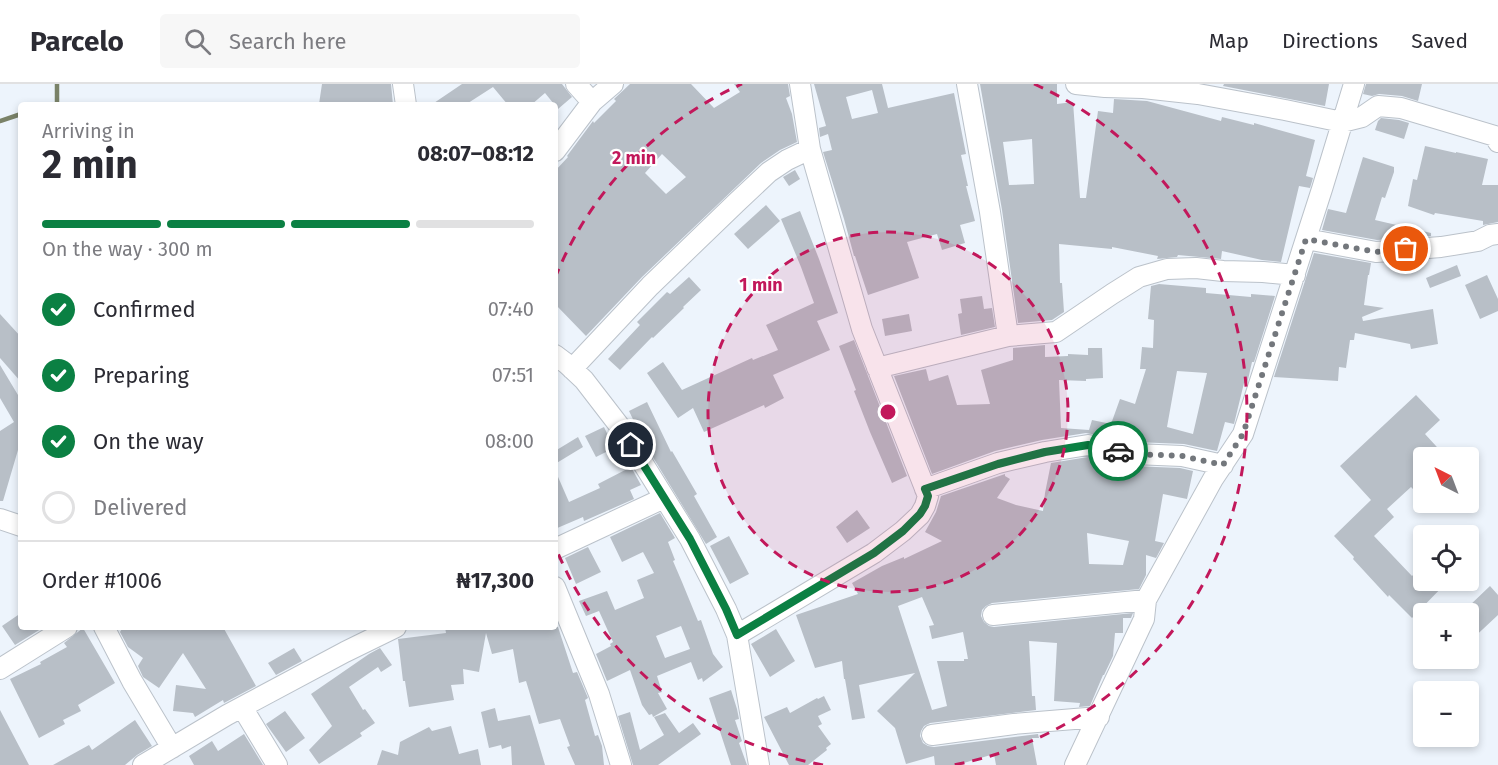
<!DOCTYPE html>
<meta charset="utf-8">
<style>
body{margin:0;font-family:"Fira Sans",sans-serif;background:#f7f7f7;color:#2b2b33;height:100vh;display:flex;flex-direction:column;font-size:22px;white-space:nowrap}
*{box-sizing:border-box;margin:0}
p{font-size:20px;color:#7c7c81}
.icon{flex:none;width:33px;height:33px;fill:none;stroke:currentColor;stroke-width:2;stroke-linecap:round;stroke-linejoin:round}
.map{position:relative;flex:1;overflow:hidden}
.side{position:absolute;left:18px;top:18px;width:540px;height:528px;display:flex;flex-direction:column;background:#fff;border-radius:6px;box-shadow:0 3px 9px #0003}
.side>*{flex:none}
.needle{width:39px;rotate:318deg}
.tools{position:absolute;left:1413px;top:363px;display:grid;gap:12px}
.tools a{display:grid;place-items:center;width:66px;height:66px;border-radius:6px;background:#fff;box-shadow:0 3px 9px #0003;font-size:30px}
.pin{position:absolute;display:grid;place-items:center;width:51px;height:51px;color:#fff;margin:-26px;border:3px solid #fff;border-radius:50%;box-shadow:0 2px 6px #0007}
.courier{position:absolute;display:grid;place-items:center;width:60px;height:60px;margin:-30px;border:4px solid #0b8043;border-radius:50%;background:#fff;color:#222;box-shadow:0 2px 8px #0007}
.headline em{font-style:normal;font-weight:700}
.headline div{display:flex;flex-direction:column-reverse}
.headline{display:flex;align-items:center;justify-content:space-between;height:102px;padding:0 24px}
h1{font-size:39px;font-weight:700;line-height:45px}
.bar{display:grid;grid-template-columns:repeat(4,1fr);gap:9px 6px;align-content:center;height:72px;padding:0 24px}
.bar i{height:8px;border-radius:4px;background:#e1e1e2}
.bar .current{background:#0b8043}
.bar p{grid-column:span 4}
.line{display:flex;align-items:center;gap:15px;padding:0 24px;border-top:2px solid #e1e1e2}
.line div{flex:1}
ol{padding:0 24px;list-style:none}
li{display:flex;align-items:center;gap:18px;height:66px}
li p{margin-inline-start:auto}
li .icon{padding:6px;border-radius:50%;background:#0b8043;color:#fff;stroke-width:4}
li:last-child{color:#7c7c81}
li i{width:33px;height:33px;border:3px solid #e1e1e2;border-radius:50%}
header{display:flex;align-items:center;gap:36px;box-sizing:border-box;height:84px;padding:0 30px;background:#fff;border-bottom:2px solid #e1e1e2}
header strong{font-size:28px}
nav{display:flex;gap:33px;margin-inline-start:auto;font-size:21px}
.search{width:420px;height:54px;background:#f7f7f7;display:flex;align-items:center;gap:15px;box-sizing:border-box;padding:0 21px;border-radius:6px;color:#7c7c81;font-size:22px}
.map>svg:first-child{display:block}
</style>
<header>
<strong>Parcelo</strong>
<div class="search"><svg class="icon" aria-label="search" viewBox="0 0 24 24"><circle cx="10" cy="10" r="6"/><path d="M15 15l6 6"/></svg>Search here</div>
<nav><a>Map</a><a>Directions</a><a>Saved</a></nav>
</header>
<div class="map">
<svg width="1498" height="681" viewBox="0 0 1498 681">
<rect width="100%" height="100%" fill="#edf4fc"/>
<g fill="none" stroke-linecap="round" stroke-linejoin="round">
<path stroke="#7a8268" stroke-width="4.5" d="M57,0V21
M0,37L21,30"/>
</g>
<path fill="#b8bfc7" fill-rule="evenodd" d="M322,0H391L393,21L348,19V21L319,20Z
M462,0H562L572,13L558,25L545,9L531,21H508L493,3L465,21H431Z
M630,0H691L714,24L740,8L734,0H788L790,12L786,14L792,30L797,58L780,66L761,79L642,193L586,252L555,220V87L568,73L567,72L593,37L594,39L616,17L614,15ZM662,70L686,93L666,110L645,89Z
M814,0H882L888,24L954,9L966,70L961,71L968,102H966L975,137L960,141L965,159L942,166L937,150L907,158L919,194L868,211L855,172H854L844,135L823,68L832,66L828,50L820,53L819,44L826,42ZM872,6L878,29L852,35L846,13Z
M980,0H1057V20L1073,18L1080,114H1086L1098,27L1113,29L1114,15L1147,17L1221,37L1222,33L1254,41V39L1315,56L1306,92L1313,94L1310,104L1299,102L1281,178L1262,176L1222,167L1221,175L1178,171L1177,173L1157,175L1158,172L1112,163V165L1059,160L1060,199H1062L1064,228L1052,236L1018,239L1002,126ZM1032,55L1034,100L1009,101L1003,58Z
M1224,0H1329L1325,22L1223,2Z
M1366,0H1422L1418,17L1402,12L1379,10L1372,12L1363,10Z
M1381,34L1399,36L1409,39L1404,55L1375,46L1378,37Z
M1425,62L1456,69V68L1488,75L1482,101H1498V138L1483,141V137L1435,129L1434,131L1408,122L1413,95L1417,96Z
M1363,73L1394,83V88L1385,114L1382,113L1375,136L1431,149V152L1377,156L1322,146L1328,125L1346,129Z
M795,86L800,95L789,102L783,93Z
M766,121L780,137L748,165L734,150Z
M800,127L819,175L838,229L817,237L830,266L773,291L784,314L765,324L764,321L704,348L693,324L678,334L647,289L663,278L682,306L752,274L753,276L778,266L766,241L814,219L801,183L781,135Z
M1314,169L1371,179L1369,191H1368L1364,221L1384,224L1362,233L1363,237L1433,225L1438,260L1411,265L1410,260L1355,249L1354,256H1350L1346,284L1339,283L1338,297L1274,293Z
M1457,181L1461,192L1430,204L1426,194Z
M1487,191L1498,215V227L1480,235L1465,201Z
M689,193L701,206L683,223L684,224L653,254L652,253L620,286L608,275L640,241L637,238L667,208L670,210Z
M1159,200L1206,204V209L1251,213V210L1275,212L1254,278H1252L1247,300L1244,299L1234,340L1225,338L1217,367L1184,360L1135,358L1086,349L1042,356L995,367L932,390L894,292L926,285L929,297L948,291L957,321L990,320L981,286L1013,276V264L1045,261V273L1068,272V270L1088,271V264H1102L1103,294L1086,295V297L1059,296L1061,344L1089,346L1092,336L1111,340L1120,315L1135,320L1146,285H1140L1142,263L1153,264L1154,236L1148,235L1151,202ZM1177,287L1207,289L1193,350L1167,343Z
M982,212L984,225L992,224L995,243L961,251L958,230L962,229L960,215Z
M0,230L21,253V298L0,274Z
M909,230L912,247L885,252L882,235Z
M854,256L907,392L892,399L870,348L854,307L856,306L839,262Z
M0,281L21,316V369L18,366L3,417H0V347L14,338L0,314Z
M1416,311L1440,336L1425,350L1447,374H1424V402L1416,408L1411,403L1387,425L1394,433L1374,452L1412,492L1424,480V496H1449L1412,534L1389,511L1388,513L1353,475L1354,473L1334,452L1371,416L1340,382Z
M647,318L671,368L672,367L697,410L694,412L717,453L706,460L646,362L629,327Z
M604,343L614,364L596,373L585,352Z
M578,353L583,363L555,380V367Z
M1088,373L1132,382L1180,384L1193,387L1187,415L1163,410L1155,457L1164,459L1156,474L1146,471V491L1139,505L992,519L986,522L982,526L981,532L984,538L989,542L994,543L1133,529L1131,534H1123V549H1115L1113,572L1104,591H1103L1090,622L1079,623L1080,619L1054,617L1057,559L1029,557L1032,612H1035L1036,626L930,639L924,642L921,647L920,652L923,659L928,662L934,663L1038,650L1039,654H1032L1037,681H996L994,670L957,681H935L934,672L906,680L895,644L877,627L915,589L859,601L865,634L852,636L845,595H844L842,577L815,584L796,531L858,510L852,499L882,482L904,473V475L942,457L925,448L936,428L941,412L1005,390V392L1010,395L997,414L1016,421L1043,427L1045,409L1051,379ZM1087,449L1129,457L1123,481L1089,480ZM922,513L934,541L929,542L932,555L963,548L968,575H964V577H937L947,622L932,626L898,522Z
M631,383L641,401L630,406L634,415L584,437L583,433L555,445V386L569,418L600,404L598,400Z
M857,426L870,444L847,459L836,443Z
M660,429L675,454L668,458L675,476L673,477L682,498L698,537L701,536L713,570L723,583L703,598L702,594L698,596L691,578L657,592L662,608L658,609L667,625L653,633L652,630L649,631L642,621L630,586L607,597L596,570L611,562L610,560L613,558L599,527L586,532L579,517L607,507L615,526L644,514L637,496L654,489L643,468L622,478L610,453ZM681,542L690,565L665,574L656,552Z
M729,452L749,490L730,500L710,462Z
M588,463L601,488L576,500L565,474Z
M1490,502L1498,511V531L1468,559V523Z
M21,529V543H44L15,561L2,542Z
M123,543H223L256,602L224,619L223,616L195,633L193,629L173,627L176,601L206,605L183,569L159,604L143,593L138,582L143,574L128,563L120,548Z
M445,543H558L573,589L577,588L588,614L585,616L595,652L598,651L602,662L604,681H575L567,663L570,662L560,635L539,640L526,597L519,599L513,565L492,570L486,549L479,588L463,585L464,600L451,601L454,616L409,623L405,597H403L398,555L446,549Z
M83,544L115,599L78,621L81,627L63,636L65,640L39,654L10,595L41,580L40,578L67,563L64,559Z
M776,545L795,577L770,593L751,560Z
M294,564L302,577L276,591L268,579Z
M380,564L392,581L381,588L378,583L349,603L363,626L365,625L375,639L360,649L362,652L319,680L309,666L332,642L311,610L369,570Z
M731,606L737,625L739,635L735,636L742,657L739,659L747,681H731L709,614Z
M824,612L831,626L818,632L822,640L818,642L831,660L826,664L827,666L808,681H789L764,633L787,623L790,629L817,614L818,615Z
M495,624L498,637L530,631L545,681H512L511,662L502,665L501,661L489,664L481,628Z
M0,626L29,681H0Z
M285,627L305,654L286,668L266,640Z
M630,628L640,666L664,651L654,633L665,629L679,649L693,639L701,650L658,681H633L618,632Z
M135,636L152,662L137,671L125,681H53L89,661L92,666Z
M451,642L459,670L478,665L481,681H377L382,666L398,671L400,658L429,643L432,647Z
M244,650L263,681H194L189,672L212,657L218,667Z"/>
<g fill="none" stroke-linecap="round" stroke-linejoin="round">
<defs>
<path id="minor" d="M403,0L406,21
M576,0L592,18
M967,0L990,128L1008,252
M1076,0L1105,3L1143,4L1198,10L1285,26L1342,38L1362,33L1378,22L1401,24L1495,52L1498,58
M555,67L592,18L613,0
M1306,155L1376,168L1441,163L1478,157L1490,151L1498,150
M555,271L567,280L584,296L621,344L690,455L726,525L737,551L759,681
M877,284L1008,252L1056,248L1112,210L1139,193L1167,185L1196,184L1223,187L1263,188L1295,191
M572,285L650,202L736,119L769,88L787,76L810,65
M925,405L998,379L1045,368L1088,361L1134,370L1182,372L1223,381
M0,435L21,442
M555,465L664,414
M555,503L599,610L621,681
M993,531L1146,516
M104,543L132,597L172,664
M737,551L874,469L903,447L920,431L925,422L928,412L862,245L810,65L800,0
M0,585L67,543
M242,623L277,681
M932,651L1014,640L1099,633
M143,681L227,631L345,568L396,543
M1075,681L1144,535L1146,516L1213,395L1243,350L1322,105L1354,0"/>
</defs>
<use href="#minor" stroke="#bbc2ca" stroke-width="22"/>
<use href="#minor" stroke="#fff" stroke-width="20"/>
</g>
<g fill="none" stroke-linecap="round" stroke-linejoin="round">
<path stroke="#73777c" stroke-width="6" stroke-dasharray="0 10.8" d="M1118,367L1134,370L1182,372L1223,381L1243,350L1306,155L1376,168L1406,165"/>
<path stroke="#0b8043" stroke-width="8" d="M631,361L690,455L726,525L737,551L874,469L903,447L920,430L925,422L928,412L925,405L998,380L1045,368L1088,361L1118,367"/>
</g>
<circle cx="888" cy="328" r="180" fill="#c2185b" fill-opacity=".12"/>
<g fill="none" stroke="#c2185b" stroke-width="3" stroke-dasharray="10 8">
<circle cx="888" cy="328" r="180"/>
<path d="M823 681A359 359 0 0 1 555 462M555 194A359 359 0 0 1 742 0M1034 0A359 359 0 0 1 953 681"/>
</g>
<circle cx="888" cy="328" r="9" fill="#c2185b" stroke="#fff" stroke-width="3"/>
<g font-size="18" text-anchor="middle" font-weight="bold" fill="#c2185b" stroke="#fff" stroke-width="4.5" stroke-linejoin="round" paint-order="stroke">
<text x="634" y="80">2 min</text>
<text x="761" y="207">1 min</text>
</g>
</svg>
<div class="tools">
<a><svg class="needle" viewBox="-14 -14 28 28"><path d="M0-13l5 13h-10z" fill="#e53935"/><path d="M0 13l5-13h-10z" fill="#7c7c81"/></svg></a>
<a><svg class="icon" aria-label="locate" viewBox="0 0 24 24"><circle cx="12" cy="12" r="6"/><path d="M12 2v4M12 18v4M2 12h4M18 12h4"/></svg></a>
<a>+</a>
<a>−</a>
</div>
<div class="pin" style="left:1406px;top:165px;background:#ea580c"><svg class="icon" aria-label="bag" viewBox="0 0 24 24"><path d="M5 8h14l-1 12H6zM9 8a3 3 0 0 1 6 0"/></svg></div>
<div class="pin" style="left:631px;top:361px;background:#1f2937"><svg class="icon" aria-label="home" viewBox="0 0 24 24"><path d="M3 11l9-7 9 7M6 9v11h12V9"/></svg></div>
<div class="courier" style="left:1118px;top:367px"><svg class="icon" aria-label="car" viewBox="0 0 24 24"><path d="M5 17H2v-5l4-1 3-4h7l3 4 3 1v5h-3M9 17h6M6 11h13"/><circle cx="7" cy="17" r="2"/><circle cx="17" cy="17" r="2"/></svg></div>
<section class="side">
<div class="headline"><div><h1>2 min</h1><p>Arriving in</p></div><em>08:07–08:12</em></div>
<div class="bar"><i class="current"></i><i class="current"></i><i class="current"></i><i></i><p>On the way · 300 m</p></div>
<ol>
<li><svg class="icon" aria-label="check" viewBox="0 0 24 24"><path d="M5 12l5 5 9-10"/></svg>Confirmed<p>07:40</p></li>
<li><svg class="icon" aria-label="check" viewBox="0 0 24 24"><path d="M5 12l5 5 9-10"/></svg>Preparing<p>07:51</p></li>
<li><svg class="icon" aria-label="check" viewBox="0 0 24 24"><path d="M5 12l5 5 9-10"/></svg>On the way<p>08:00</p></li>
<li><i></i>Delivered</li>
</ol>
<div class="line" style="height:78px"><div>Order #1006</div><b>₦17,300</b></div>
</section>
</div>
